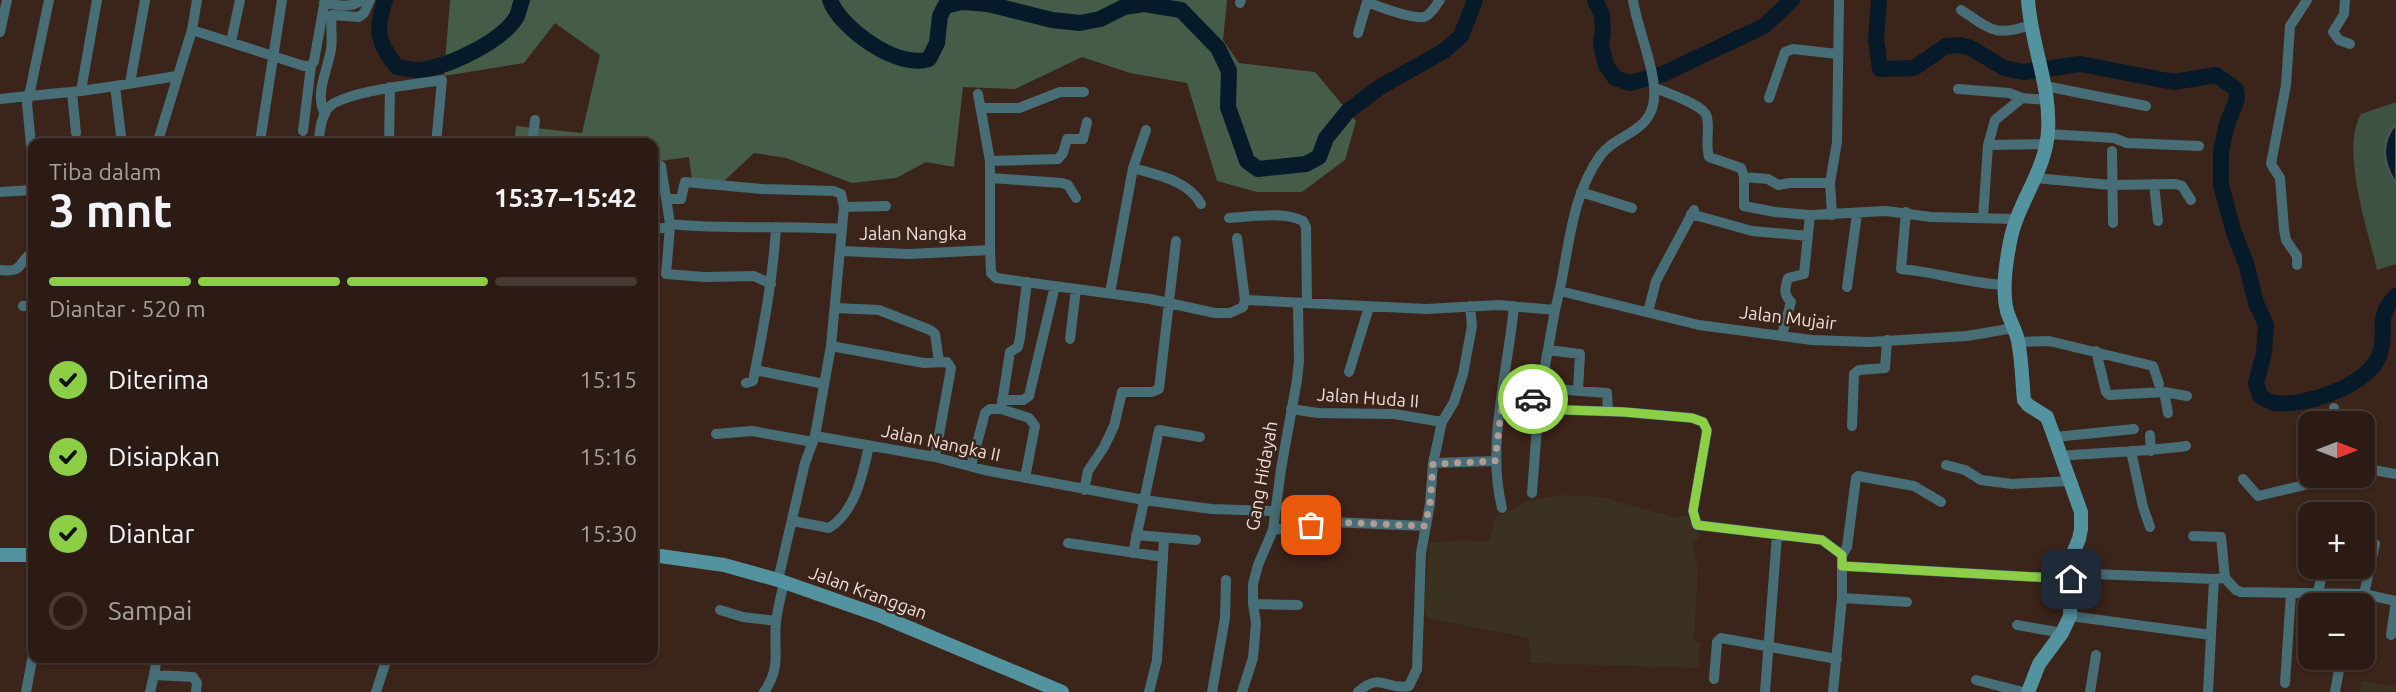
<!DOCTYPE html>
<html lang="id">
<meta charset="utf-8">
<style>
body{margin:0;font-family:Ubuntu,sans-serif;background:#382822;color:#f1f3f6;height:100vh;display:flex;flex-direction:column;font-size:26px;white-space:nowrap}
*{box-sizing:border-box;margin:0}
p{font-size:23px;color:#a6a1a0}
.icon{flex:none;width:38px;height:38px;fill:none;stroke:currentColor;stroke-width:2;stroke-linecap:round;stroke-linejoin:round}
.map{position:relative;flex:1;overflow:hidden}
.details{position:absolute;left:28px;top:138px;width:630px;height:525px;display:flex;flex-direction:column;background:#2c1b14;border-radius:14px;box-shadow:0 2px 5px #0004,0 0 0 2px #483934}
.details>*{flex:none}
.needle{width:46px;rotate:90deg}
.fabs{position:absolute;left:2298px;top:411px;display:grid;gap:14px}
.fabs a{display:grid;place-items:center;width:77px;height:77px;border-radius:14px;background:#2c1b14;box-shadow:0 2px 5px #0004,0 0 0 2px #483934;font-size:35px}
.pin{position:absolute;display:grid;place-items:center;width:60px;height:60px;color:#fff;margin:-30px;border-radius:14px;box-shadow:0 4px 10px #0006}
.courier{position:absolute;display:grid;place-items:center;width:70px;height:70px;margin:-35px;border:5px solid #8cce45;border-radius:50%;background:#fff;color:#222;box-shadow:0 2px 9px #0007}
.overview em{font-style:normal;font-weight:700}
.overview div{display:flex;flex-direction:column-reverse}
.overview{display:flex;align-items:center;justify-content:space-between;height:119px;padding:0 21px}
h1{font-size:46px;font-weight:700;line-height:52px}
.bar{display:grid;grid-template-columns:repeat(4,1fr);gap:10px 7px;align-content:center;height:84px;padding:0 21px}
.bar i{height:9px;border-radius:5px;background:#483934}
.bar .on{background:#8cce45}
.bar p{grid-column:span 4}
ol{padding:0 21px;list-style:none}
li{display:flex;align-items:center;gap:21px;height:77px}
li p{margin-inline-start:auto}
li .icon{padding:7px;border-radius:50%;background:#8cce45;color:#111;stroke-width:4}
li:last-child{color:#a6a1a0}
li i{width:38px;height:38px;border:4px solid #483934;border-radius:50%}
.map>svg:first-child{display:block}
</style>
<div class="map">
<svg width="2396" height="692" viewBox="0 0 2396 692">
<rect width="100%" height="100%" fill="#3b241a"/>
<path fill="#3a3121" d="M1558,495L1602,497L1676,518L1687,515L1700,536L1693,543L1698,569L1694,640L1700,643L1699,668L1531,663L1528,638L1426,618L1424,608L1429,542L1489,541L1496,517L1526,502Z
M2362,681L2396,687V692H2359Z"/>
<path fill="#3e5241" d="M2396,102V264L2377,270C2368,229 2340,151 2361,114Z"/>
<path fill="#455c49" d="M450,0H1227L1223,40L1239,63L1315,72L1356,121L1345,160L1302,192H1257L1217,181L1187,83L1130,73L1082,57L1015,89L963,87L954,167L926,162L896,178L852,183L786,158L754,153L721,184L692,181L689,157L653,162V144L514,143L516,126L582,133L600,55L555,23L524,63L444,76Z"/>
<path fill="#071a2a" stroke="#4c555e" stroke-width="2" d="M2396,124V183C2383,164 2380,142 2396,124Z"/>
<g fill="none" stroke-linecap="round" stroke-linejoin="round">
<path stroke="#071a2a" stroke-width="16" d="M385,0C375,30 377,42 397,67C403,68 412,70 418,70C447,68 503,41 517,16C519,11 520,5 522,0
M830,0C840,28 898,70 929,59L937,43L940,16L945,6L963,2L988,4L1052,20L1080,23L1100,19L1124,7L1144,4L1181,10L1218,48L1229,71L1228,107L1247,161L1258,169L1306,164L1319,157L1326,138L1348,111L1380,87L1444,51L1461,36L1475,0
M1595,0L1602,15L1603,31L1601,45L1606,65L1615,78L1630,83L1663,74L1764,26L1792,0
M1879,0L1876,39L1880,69L1914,68L1946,46L1959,45L1971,48L2004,68L2024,72L2080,64L2174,82L2216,75L2236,89L2237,99L2227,124L2221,151V185L2234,233L2246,263L2256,303L2266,325L2264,353L2256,383L2260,396C2264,398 2270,402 2274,403C2305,407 2367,386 2379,356C2389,332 2373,319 2396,296"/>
<path stroke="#476d76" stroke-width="10" d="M49,0L29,96L81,91
M97,0L81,91L115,86
M1368,0L1367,2C1380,7 1410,19 1424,17C1431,15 1436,5 1440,0
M2345,0L2344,14L2333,32L2339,40L2350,44
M324,3C337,5 351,9 361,0
M1240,3L1241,0
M1961,10C1992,30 1994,37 2031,25
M192,30L304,66H311
M0,32L7,0
M1358,33L1367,2
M231,42L240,0
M130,83L145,0
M2045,86L2146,106
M1654,89H1658C1670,94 1704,105 1707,117C1710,130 1705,143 1709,157L1741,168L1744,177V206L1775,212L1810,215L1886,211L1931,217L2016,219
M1958,89L2009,93L2022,98
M72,92L76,133
M978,94L990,161V250
M1769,98L1785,52L1793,49L1837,54
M0,99L29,96L27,103L31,145
M981,108H1019L1060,92H1084
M325,114C314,94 328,70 331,49C333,38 330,25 332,15L359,17L364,13L370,0
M303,131L311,66L314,61L325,0
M2048,134L2114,138L2127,143L2199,146
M261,135L282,0
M122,144L115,86L177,76
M157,144L192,30L197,0
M318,144C320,132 321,115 329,107C346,91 418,84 442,80L436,144
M389,144L390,87
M532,144L535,120
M1988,145L2047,144
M2112,151L2113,223
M990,161L1058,159L1063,153L1067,139H1083L1087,122
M661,166L670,224
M1133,168L1146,130
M1744,177L1768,179L1778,185L1789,183H1830
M991,178L1062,183L1068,185L1076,198
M2035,178L2111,185L2176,184L2182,186L2191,200
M2154,184L2158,221
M0,192L33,190
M1581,192L1632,208
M666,199H681L685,182L762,189L834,191L841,194L844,207L831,346L815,436L805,463L778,580
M844,207L886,206
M1906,212L1901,269C1937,272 1970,284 2006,285
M1691,214L1752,231L1808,236
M1832,215L1830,183L1837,142L1839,0
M1229,218C1251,217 1282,211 1303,221L1306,227L1307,303
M1983,218L1988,145L1995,120L2022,98L2049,100
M670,227L666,274L704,277L754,276L771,284
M653,229L670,227V224C727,230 785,225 842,229
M1237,238L1245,300
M841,251L909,254L990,250L991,273L996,278L1150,299L1215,313H1230L1243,307L1245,300
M2297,265V256L2286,240L2284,229L2280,178L2271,164L2286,85L2290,26L2307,0
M0,270C25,273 17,262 33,252
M1847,287L1857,214
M1560,291L1699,325L1812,340L1869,342L1967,336L2014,328
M1110,293L1133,168C1157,175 1188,180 1201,204
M1245,300L1426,309L1499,305L1555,310C1569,259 1568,201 1600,156C1615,135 1647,133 1653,105C1660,79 1637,29 1633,0
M23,306H33
M835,308L879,310L930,330L935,334L939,362
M1648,312L1656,281L1694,210
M1782,335L1791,302C1783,294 1785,288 1788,278L1804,274L1810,215
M1070,339L1076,289
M2018,342L2049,341L2153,366L2159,384
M831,346L924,363L947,362L951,368L950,374L935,457
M1548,350L1580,354L1578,391
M2096,351L2106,392L2109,395L2164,392L2187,396
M755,370L824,384
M1349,372L1369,307
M746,383L753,381C763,330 773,280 776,227
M1542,388L1607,393L1608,411
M2164,392L2168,413
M1503,396L1539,400
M1002,400H1023L1029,396L1055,286
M33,404V399
M2334,408L2337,424
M1291,409L1318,413L1394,414L1442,422
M1538,409L1624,412L1692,418L1703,422L1707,431L1693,511L1697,525L1822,540L1842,555V598L1833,692
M1852,426L1854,374L1859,370L1885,368L1887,340
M716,434L752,431L813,442
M2150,435L2151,451
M815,436L935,457L984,470L1144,500L1211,509L1274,511
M2055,437L2134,429
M2131,451L2143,507L2150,527
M2061,456C2103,452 2144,452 2186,446
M1433,463L1495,461
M1946,465L1965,470L1981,480L2012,484L2070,481
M971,466L985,413L990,409H1001
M2362,471L2373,470L2396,474
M1025,478L1035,426L1029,418L1001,409L1010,352L1018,347L1020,338L1027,282
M2243,479L2258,496L2343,476
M1084,490L1088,471L1104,447L1114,426L1122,392H1152L1159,389L1176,241
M1532,493L1539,400L1555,310
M1502,508C1486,444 1508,371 1514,306
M793,521L829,528C855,512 863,474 869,446
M1273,530L1330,522L1425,526
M1136,535L1196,540
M2193,536L2221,537L2225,578
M1068,543L1163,557
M1133,553L1159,430L1200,437
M1842,555L1847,547L1856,478L1858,476L1914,486L1941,502
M1842,566L2071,579
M2070,573L2214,579L2225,578L2236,590L2241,592L2364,594L2396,601
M2364,594L2375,544
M1842,598L1907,602
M1253,604L1298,605
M2319,606L2318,592L2324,567
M720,610L743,617L776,621
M2070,616L2211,635
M2017,625L2062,633
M2391,635L2396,601
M157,658L154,675L193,677L197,683L196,692
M1714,679L1717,642L1721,638L1837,659
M1976,680L2023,692
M2285,683L2291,593
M26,692L33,655
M150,692L154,675
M376,692L387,658
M764,692C782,667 773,649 776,621C778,608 781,595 784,582
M1149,692L1157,660L1164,539
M1212,692L1225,618L1226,580
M1242,692L1253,658L1256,623L1253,604V584L1258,565L1273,530L1281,469L1297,380L1299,361L1298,304
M1358,692C1381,671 1386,691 1409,686L1417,669L1421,553L1430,504L1433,463L1442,422L1454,402L1463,374L1472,326L1470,306
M1765,692L1777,535
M2090,692L2096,655
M2208,692L2214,579
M2335,692L2340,665L2338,658"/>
<path stroke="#5393a0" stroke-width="14" d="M2028,0C2031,45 2051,86 2048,131C2046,171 2017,203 2010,242C2006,262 2002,291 2007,311C2010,321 2016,331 2018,341C2022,360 2022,380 2024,400L2028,405L2047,417L2081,512V529L2079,539L2071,558L2070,616L2062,633L2039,664L2028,692
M0,555H33
M653,555L724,565L778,580L881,616L1062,692"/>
</g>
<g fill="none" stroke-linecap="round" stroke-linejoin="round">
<path stroke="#af9d95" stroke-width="7" stroke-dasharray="0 12.6" d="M1311,525L1330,522L1425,526L1430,504L1433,464L1495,461L1503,396L1533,399"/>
<path stroke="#8cce45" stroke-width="9" d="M1533,399L1539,400L1538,409L1624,412L1692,418L1703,422L1707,430L1693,511L1697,525L1822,540L1842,555V566L2071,579"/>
</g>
<g text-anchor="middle" stroke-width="5" stroke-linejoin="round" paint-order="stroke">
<g font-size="18" fill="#eeded7" stroke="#3b241a">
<text x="913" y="240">Jalan Nangka</text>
<text transform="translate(1788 318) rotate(7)" y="6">Jalan Mujair</text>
<text transform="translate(1368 398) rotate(4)" y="6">Jalan Huda II</text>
<text transform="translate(941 443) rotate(12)" y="6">Jalan Nangka II</text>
<text transform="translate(1262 476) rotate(-80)" y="6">Gang Hidayah</text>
<text transform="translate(868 593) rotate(20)" y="6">Jalan Kranggan</text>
</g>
</g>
</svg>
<div class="fabs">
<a><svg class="needle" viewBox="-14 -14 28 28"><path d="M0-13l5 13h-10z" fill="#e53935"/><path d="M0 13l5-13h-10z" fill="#a6a1a0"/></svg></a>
<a>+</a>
<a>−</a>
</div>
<div class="pin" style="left:1311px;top:525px;background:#ea580c"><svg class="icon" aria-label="bag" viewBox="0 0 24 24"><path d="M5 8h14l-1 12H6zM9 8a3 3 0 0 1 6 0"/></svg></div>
<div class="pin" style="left:2071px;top:579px;background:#1f2937"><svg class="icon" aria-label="home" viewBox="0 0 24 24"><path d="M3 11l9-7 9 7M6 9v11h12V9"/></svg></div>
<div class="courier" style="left:1533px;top:399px"><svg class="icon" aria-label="car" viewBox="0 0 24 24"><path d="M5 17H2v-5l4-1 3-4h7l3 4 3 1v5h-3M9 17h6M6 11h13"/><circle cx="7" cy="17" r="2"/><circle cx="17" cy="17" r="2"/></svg></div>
<section class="details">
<div class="overview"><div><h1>3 mnt</h1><p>Tiba dalam</p></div><em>15:37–15:42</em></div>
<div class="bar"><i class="on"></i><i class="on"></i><i class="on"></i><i></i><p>Diantar · 520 m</p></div>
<ol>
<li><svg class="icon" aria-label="check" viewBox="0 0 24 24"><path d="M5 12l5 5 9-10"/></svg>Diterima<p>15:15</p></li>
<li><svg class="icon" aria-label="check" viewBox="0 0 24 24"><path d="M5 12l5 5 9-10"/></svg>Disiapkan<p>15:16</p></li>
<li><svg class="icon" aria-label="check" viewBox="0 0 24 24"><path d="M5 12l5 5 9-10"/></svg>Diantar<p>15:30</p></li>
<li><i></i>Sampai</li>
</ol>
</section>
</div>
